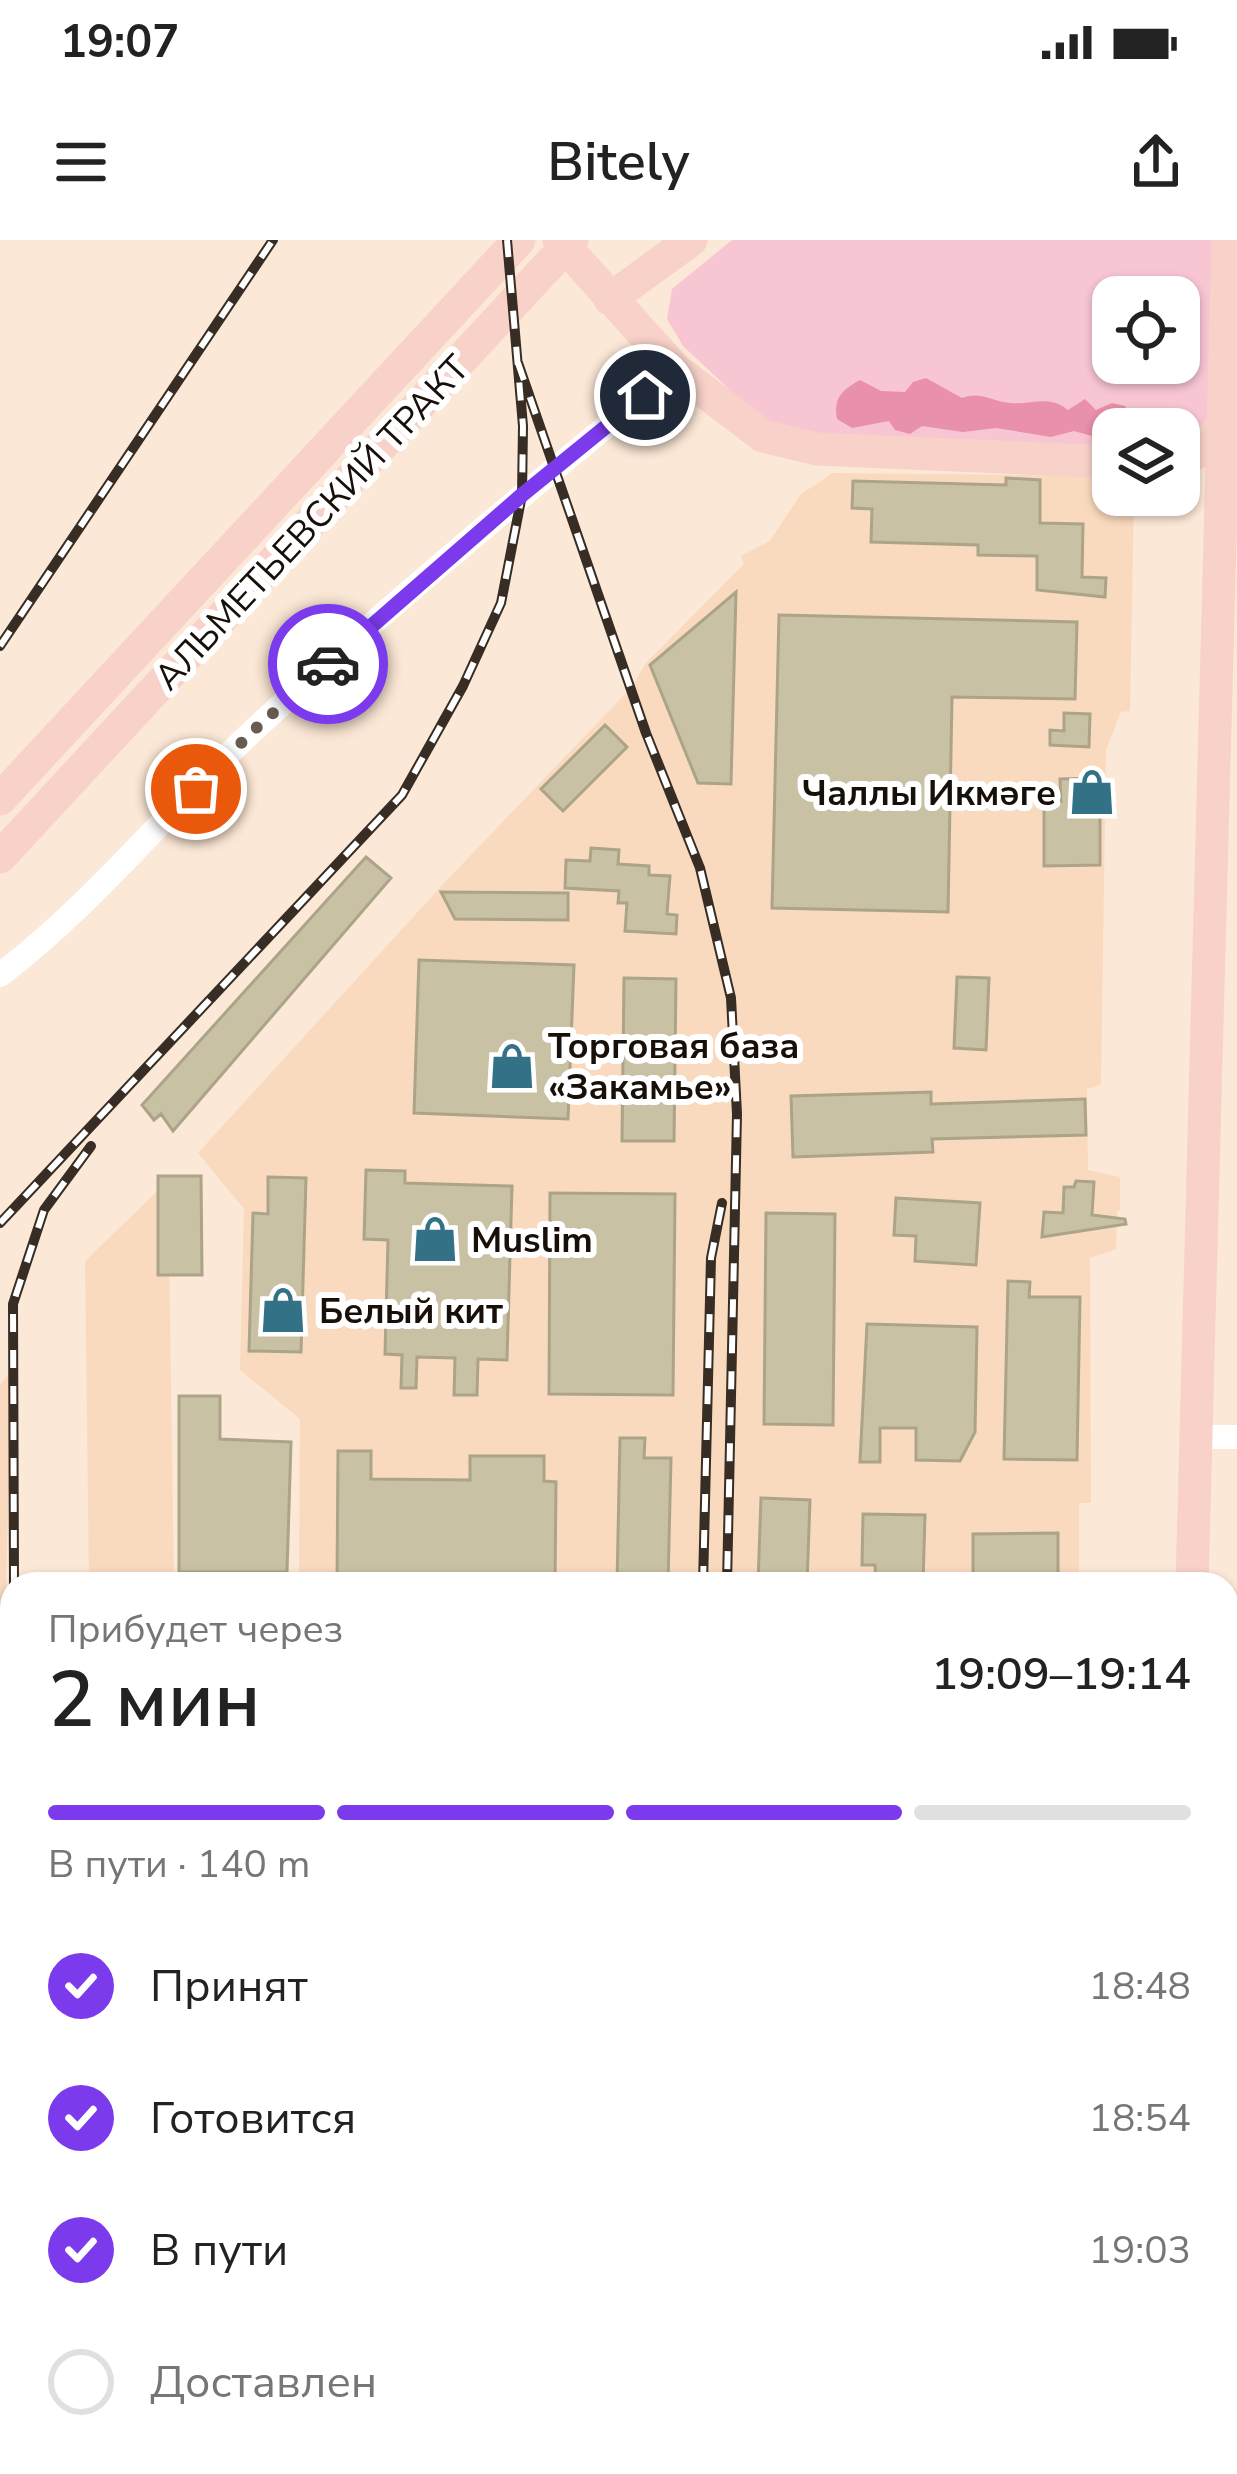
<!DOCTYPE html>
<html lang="ru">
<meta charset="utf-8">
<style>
body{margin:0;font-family:"Nunito Sans",sans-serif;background:#f6f6f6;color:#222;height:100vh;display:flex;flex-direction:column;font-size:45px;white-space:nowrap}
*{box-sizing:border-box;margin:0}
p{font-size:39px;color:#767676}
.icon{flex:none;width:66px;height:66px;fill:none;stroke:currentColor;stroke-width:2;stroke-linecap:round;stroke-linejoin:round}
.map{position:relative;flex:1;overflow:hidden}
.drawer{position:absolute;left:0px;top:1332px;width:1239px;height:903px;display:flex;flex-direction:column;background:#fff;border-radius:36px 36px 0 0;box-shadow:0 3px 9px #0004}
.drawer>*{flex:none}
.buttons{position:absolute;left:1092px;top:36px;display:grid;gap:24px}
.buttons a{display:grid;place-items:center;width:108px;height:108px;border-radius:24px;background:#fff;box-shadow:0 3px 9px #0004;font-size:60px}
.pin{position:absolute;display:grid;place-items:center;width:102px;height:102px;color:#fff;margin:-51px;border:6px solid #fff;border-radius:50%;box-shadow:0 3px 12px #0007}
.courier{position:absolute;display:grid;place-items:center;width:120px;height:120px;margin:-60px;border:9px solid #7c3aed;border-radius:50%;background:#fff;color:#222;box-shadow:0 3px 15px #0007}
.head em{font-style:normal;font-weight:600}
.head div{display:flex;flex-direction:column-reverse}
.head{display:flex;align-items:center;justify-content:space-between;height:204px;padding:0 48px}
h1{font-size:78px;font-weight:600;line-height:90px}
.bar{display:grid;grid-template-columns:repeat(4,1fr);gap:18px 12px;align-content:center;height:144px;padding:0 48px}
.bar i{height:15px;border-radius:9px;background:#e0e0e0}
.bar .on{background:#7c3aed}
.bar p{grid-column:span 4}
ol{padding:0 48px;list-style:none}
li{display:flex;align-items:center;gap:36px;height:132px}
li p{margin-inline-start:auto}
li .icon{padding:12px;border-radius:50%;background:#7c3aed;color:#fff;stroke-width:4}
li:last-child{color:#767676}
li i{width:66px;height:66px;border:6px solid #e0e0e0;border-radius:50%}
.status{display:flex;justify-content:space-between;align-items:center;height:84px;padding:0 60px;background:#fff;direction:ltr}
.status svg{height:33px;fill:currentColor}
header{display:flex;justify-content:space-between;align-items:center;height:156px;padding:0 48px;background:#fff;font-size:54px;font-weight:600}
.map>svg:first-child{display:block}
</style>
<div class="status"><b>19:07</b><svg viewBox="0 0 49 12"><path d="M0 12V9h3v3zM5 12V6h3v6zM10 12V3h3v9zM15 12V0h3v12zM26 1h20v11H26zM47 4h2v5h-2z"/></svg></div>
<header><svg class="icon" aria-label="menu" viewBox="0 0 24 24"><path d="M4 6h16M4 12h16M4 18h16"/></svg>Bitely<svg class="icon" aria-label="share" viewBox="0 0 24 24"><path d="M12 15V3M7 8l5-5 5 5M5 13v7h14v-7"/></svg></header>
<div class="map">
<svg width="1237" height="2234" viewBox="0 0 1237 2234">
<rect width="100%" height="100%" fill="#fce8d6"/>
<path fill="#f9dabe" d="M833,233L1113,236V255H1134L1130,471L1121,472L1106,510L1101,845L1087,849L1088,930L1120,937V970L1117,972L1116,1009L1090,1018L1091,1263H1079V1344H299L300,1179L240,1130L244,969L198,913L445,642L631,448L646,423L744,324L741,316L770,301L801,254Z
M168,941L174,1344H89L85,1021Z
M12,1131L0,1548V1144Z
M80,2223H1055V2234H79Z"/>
<path fill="#f8c5d3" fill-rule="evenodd" d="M732,0H1219L1216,176L1179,209V189H1113V209L839,199L762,180L683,106L667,79L672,49ZM1113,57H1179V123H1113Z"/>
<path fill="#e990ab" d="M926,138L962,158C982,151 990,161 1010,163C1032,165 1049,154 1068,170L1085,159L1096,170L1112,163L1125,166L1131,177L1130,189H1113L1110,201L1074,191L1051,197L996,188L963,192L922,186L910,194L895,190L889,181L852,188L837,179C833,158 842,150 860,140L881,151L905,152L913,142Z"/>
<path fill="#c8c1a4" stroke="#aba488" stroke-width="3" d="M1006,238L1040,240V283L1083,284L1082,337L1106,338L1105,357L1037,350V316L978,315V305L871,302L872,269L852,268L853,241L1006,245Z
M736,352L731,544L698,543L650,425Z
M779,375L1077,382L1075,459L952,457L948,672L772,668Z
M1064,473L1090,474L1089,507L1050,505V490L1064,491Z
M605,485L627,507L563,571L541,549Z
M1100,538V625L1044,626V562H1061L1060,539Z
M591,608L619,610L618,624L649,626V635L670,636L667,674L677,675L676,694L625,691L627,663H618L619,651L565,648L566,620L590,621Z
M366,617L391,638L173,891L161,874L154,880L142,865Z
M441,652L568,653V680L455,679Z
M419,720L574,725L568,879L414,873Z
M957,737L989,738L986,810L954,808Z
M624,738L676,739L674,901H622Z
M931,852V864L1085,859L1086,895L932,899L933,912L793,917L791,856Z
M366,930L405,931V943L512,946L507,1120L478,1119L477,1155H454L455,1118L417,1117L416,1148H401L402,1115L385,1114L388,1000L364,999Z
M158,936H201L202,1035H158Z
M268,937L306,938L301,1112L249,1111L253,973L268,974Z
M1076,941L1094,942L1092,975L1125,979L1126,984L1042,997L1044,972L1063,973L1064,947H1074Z
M550,953L675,954L673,1155L549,1154Z
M896,958L980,963L976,1025L915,1021L916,996L894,995Z
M766,973L835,974L833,1185L764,1184Z
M1008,1041L1030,1042L1029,1057H1080L1077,1220L1004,1219Z
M867,1084L977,1087L975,1192L960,1221L916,1220V1188H880V1222H860Z
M179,1156H220V1199L291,1202L287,1332H179Z
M620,1198H645L644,1218H671L668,1344H617Z
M338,1211H371V1239L470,1240V1216H544V1241L556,1242L555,1344H337Z
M761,1258L810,1260L807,1344H758Z
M863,1274L925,1275L923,1344H876L875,1325H862Z
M1058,1293V1340L973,1341V1294Z"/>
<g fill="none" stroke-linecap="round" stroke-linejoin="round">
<path stroke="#fff" stroke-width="24" d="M0,735C95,663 169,568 257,487C392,363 533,245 676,130
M1195,1197H1237"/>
<path stroke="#f8d1c9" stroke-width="33" d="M559,0L676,130L763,196L817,209L1113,222
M610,59L691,0
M1179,220L1201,211L1222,186
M0,559L519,0
M0,617L572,0
M1192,1344L1228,0
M1169,2234V2223"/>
<defs>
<path id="rail" d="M518,123L646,493L700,628L731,758L737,874L727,1344
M0,406L273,0
M0,983L402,555L463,446L501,363L522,255L523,186L507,0
M14,1344L13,1064L44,970L91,906
M703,1344L711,1018L722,963
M12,1637L9,2094L12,2114
M35,2223L37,2234
M679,2234V2223
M714,2234V2223"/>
</defs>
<use href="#rail" stroke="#372d24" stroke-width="10"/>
<use href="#rail" stroke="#fff" stroke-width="6" stroke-dasharray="18" stroke-linecap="butt"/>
</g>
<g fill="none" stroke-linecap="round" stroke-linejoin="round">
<path stroke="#685c50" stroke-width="12" stroke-dasharray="0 21.6" d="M196,549L254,490L328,424"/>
<path stroke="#7c3aed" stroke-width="15" d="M328,424L522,255L645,155"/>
</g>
<defs>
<symbol id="shop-bare" viewBox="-9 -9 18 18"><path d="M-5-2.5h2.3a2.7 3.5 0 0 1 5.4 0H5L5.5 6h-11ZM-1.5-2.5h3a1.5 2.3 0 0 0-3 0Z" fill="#337187" stroke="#fff" stroke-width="2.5" paint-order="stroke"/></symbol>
</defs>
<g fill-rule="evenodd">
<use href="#shop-bare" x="1059" y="519" width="66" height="66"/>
<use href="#shop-bare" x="479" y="793" width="66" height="66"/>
<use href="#shop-bare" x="402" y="966" width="66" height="66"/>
<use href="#shop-bare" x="250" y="1037" width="66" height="66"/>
</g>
<g text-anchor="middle" stroke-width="12" stroke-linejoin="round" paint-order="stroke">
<g font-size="36" fill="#181008" stroke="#fff">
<text transform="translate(311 282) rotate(-47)" y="13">АЛЬМЕТЬЕВСКИЙ ТРАКТ</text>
</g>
<g font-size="36" font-weight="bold" fill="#181008" stroke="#fff" text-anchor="start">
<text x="1056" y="565" text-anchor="end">Чаллы Икмәге</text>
<text x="548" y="818">Торговая база<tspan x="548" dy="41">«Закамье»</tspan></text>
<text x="471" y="1012">Muslim</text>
<text x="319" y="1083">Белый кит</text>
</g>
</g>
</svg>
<div class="buttons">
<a><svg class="icon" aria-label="locate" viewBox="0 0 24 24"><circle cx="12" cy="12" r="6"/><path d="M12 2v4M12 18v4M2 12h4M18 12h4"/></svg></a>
<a><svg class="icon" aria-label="layers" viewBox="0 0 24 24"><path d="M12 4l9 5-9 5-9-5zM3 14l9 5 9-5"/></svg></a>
</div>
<div class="pin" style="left:196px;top:549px;background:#ea580c"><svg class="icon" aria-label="bag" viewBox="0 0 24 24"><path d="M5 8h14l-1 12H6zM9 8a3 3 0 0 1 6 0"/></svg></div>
<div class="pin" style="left:645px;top:155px;background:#1f2937"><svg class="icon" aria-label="home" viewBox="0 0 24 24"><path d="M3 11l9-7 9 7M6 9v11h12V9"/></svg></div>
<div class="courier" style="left:328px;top:424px"><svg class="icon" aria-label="car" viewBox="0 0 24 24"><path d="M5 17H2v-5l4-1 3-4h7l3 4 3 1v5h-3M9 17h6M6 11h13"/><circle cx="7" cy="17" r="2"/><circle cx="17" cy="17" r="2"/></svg></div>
<section class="drawer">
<div class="head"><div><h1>2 мин</h1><p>Прибудет через</p></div><em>19:09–19:14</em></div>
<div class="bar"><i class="on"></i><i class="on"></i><i class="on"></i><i></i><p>В пути · 140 m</p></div>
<ol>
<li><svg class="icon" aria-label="check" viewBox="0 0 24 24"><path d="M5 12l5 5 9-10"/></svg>Принят<p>18:48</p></li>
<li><svg class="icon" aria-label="check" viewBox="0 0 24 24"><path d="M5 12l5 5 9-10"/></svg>Готовится<p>18:54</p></li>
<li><svg class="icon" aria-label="check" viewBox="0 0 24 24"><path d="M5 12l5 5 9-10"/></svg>В пути<p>19:03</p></li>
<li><i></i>Доставлен</li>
</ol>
</section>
</div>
